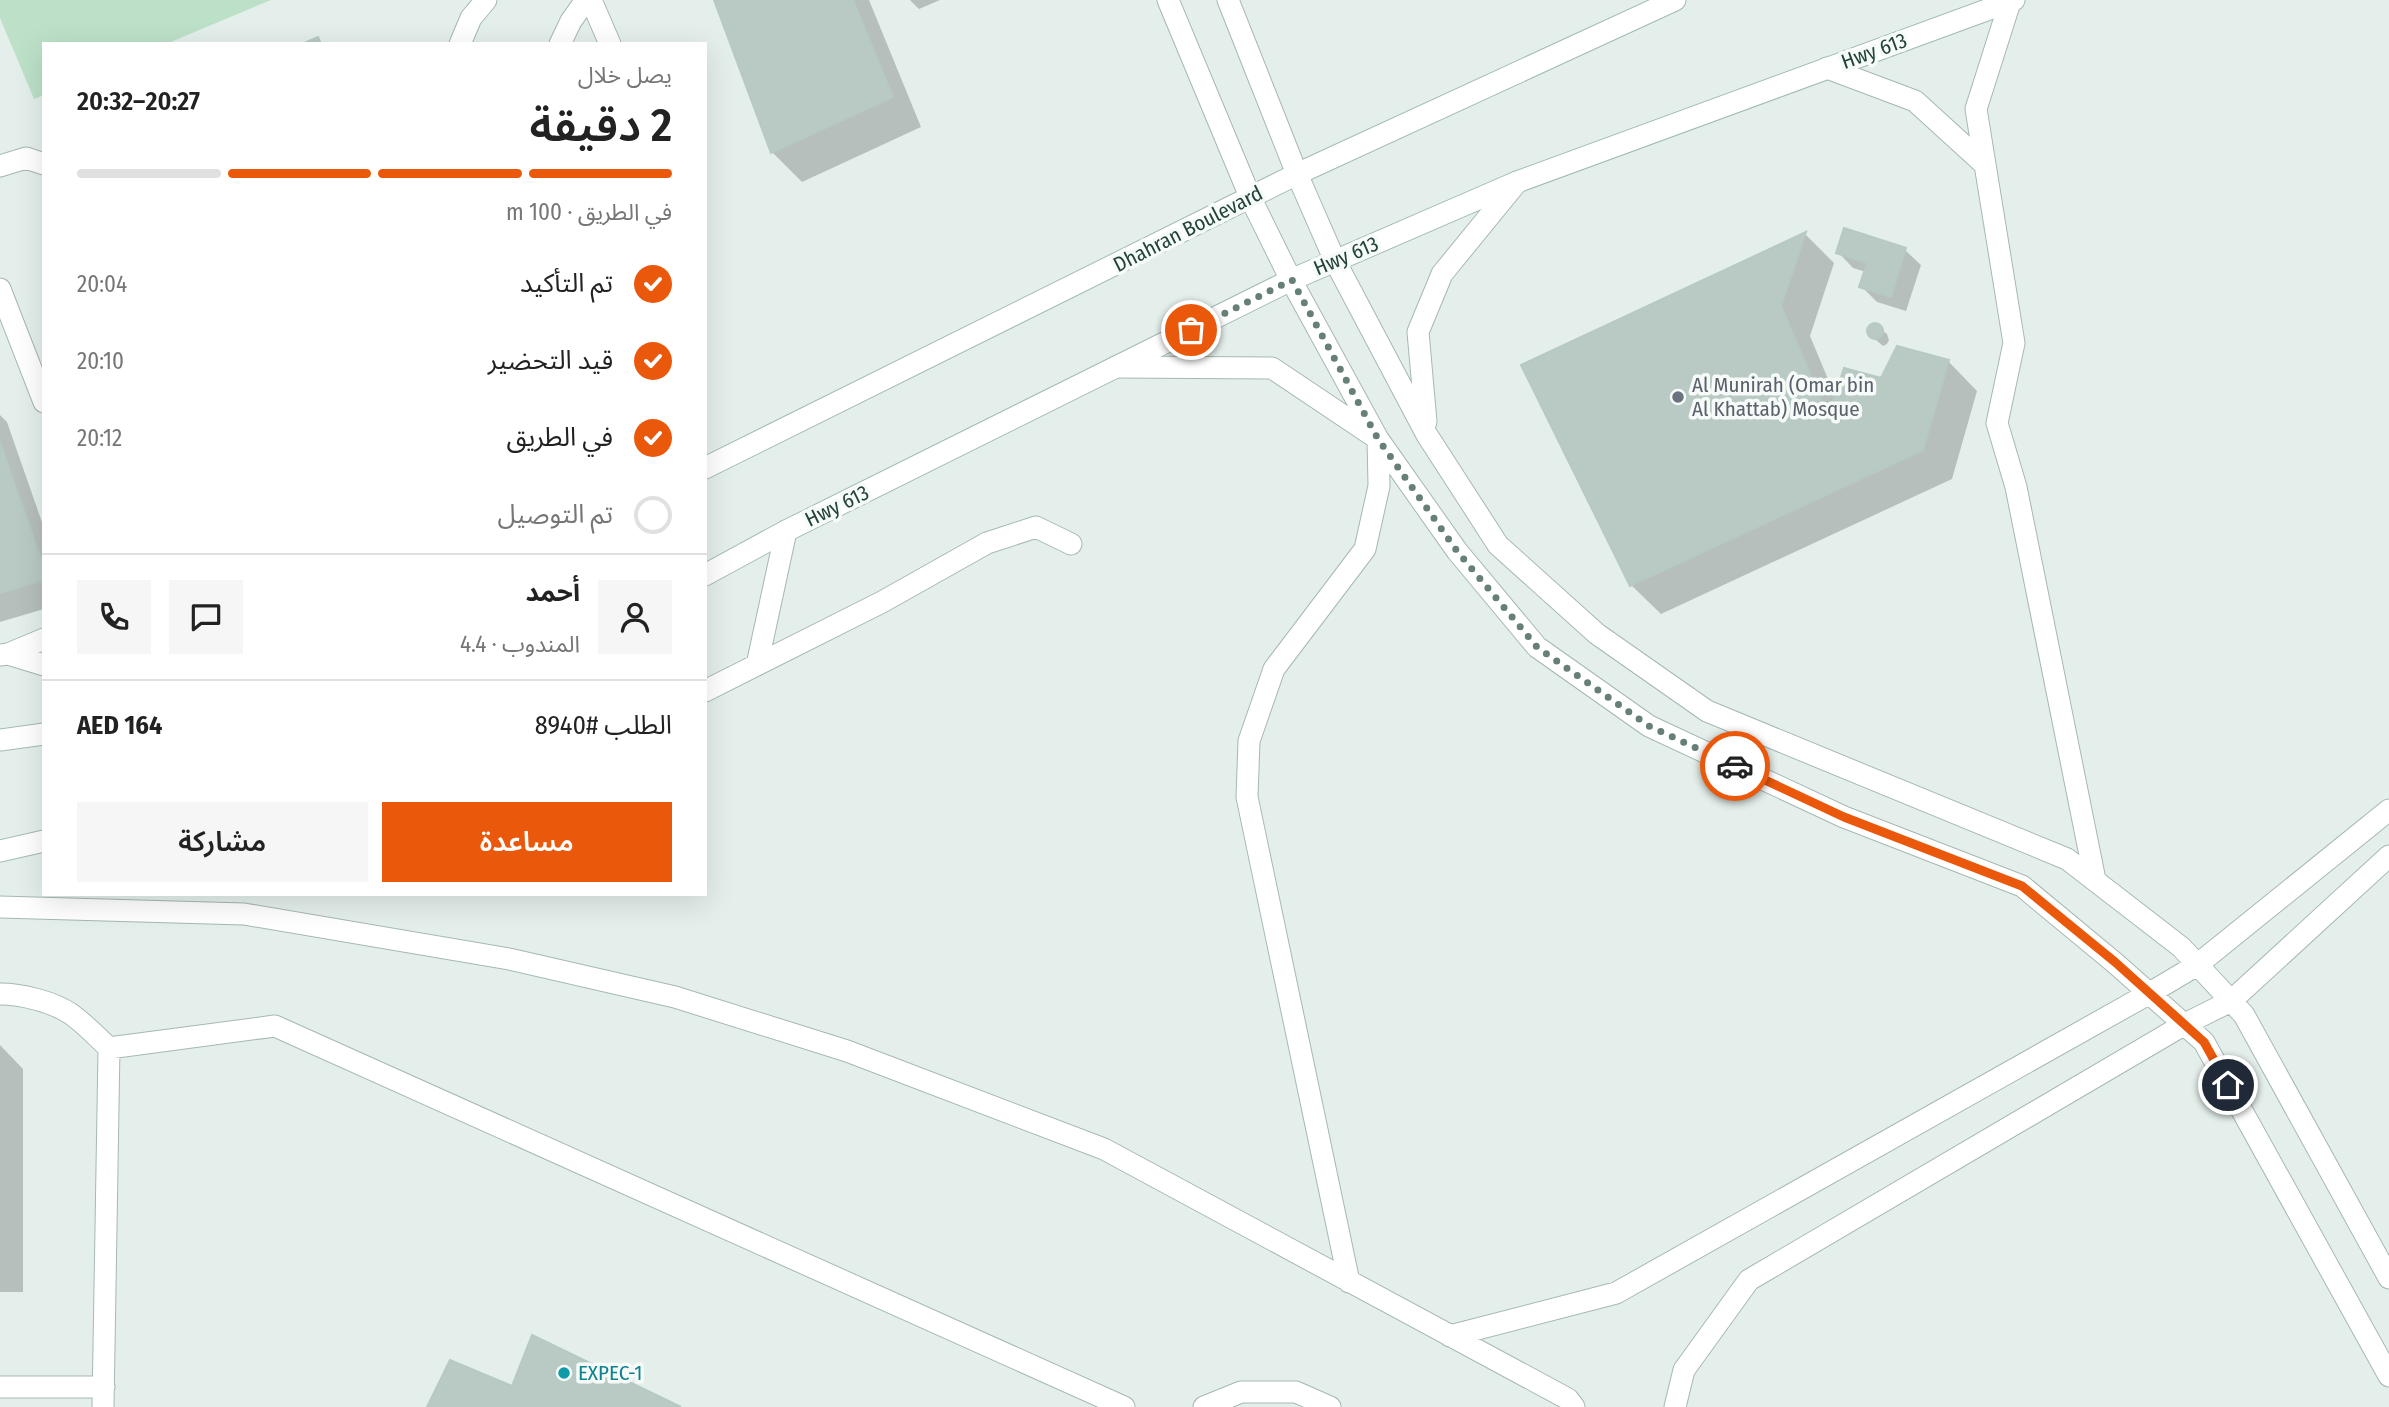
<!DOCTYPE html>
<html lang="ar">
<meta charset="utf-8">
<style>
body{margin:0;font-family:"Fira Sans Condensed","Noto Sans Arabic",sans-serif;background:#f6f6f6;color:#222;direction:rtl;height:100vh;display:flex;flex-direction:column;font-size:26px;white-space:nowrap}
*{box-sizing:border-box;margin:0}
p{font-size:23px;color:#767676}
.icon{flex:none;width:38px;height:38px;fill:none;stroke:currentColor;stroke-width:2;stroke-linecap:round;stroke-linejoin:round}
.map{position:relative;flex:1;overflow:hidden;direction:ltr}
.details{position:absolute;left:42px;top:42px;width:665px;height:854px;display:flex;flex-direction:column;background:#fff;border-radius:0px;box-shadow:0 7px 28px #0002;direction:rtl}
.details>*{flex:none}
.pin{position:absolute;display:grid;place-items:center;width:60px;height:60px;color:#fff;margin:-30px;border:4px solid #fff;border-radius:50%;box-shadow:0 2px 7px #0007}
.courier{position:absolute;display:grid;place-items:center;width:70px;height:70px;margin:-35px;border:5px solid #ea580c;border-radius:50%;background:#fff;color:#222;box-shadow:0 2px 9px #0007}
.head em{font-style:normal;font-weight:600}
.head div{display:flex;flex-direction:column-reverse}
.head{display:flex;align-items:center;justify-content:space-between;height:119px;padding:0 35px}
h1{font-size:46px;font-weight:600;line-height:52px}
.bar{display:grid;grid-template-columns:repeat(4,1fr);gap:10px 7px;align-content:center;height:84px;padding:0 35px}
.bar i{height:9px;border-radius:5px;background:#e0e0e0}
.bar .selected{background:#ea580c}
.bar p{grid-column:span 4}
.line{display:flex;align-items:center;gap:18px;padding:0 35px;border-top:2px solid #e0e0e0}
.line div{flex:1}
.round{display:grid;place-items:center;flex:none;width:74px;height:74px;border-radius:0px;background:#f6f6f6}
ol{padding:0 35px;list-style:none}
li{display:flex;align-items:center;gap:21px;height:77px}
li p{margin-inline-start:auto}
li .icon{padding:7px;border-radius:50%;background:#ea580c;color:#fff;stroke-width:4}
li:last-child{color:#767676}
li i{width:38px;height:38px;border:4px solid #e0e0e0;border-radius:50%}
.cta{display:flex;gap:14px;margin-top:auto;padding:14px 35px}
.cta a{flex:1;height:80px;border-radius:0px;background:#ea580c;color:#fff;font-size:28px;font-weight:600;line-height:80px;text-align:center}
.cta a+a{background:#f6f6f6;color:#222}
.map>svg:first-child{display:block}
</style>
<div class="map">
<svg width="2389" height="1407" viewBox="0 0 2389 1407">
<rect width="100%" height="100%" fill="#e4efeb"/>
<path fill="#bce1c8" d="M0,0H271L166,44H44V95L34,99L0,18Z"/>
<path fill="#0003" d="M716,0H869L921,127L802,182L772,152Z
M910,0H940L919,9Z
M1805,234L1834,263L1810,336L1836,398L1882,380L1948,361L1977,391L1952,479L1661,614L1631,585Z
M1905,250L1921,265L1906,311L1877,302L1861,286L1866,272L1853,268L1838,252Z
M1876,325L1887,334L1889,340L1887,344L1883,346L1869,334L1870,327Z
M0,415L7,422L44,528V609L0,622Z
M0,1045L23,1069V1292H0Z"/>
<path fill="#b9cac4" stroke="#b6c9c2" stroke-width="2" d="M714,0H853L893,97L771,153Z
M318,37L321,44H302Z
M1844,228L1906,248L1891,297L1859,287L1867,263L1836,253Z
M1806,232L1781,306L1828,416L1844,368L1881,378L1897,346L1949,360L1923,450L1630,586L1521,365Z
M1867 331a8 8 0 1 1 16 0a8 8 0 1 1-16 0Z
M0,442L44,568V580L0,593Z
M532,1335L681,1407H427L450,1360L512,1386Z"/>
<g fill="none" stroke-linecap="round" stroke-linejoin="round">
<defs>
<path id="lane" d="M591,0L610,44
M2010,2L1976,109L2014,343L1997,423L2016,487L2095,880
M460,44L471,18L486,0
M560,44L571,21L586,0
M1827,68L1915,101L1983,163
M0,166L26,158L44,164
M1335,261L1427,435L1498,545L1597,634L1707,711L2067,859L2181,947L2244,1015L2389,1278
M1291,280L1378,439L1457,551L1537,647L1649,726L1844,817L2022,886L2115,963L2204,1042L2389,1376
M0,289L44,402
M1116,367L1272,368L1378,439L1379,486L1365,549L1274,669L1249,741L1247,797L1349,1282
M1426,422L1418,332L1442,274L1517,182
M8,654L44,639
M0,655L8,654L44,665
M757,665L786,531
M705,691L882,602L987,543L1036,527L1071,544
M0,907L244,914L509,959L675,997L847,1051L1104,1149L1568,1399L1574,1407
M0,994C22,994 53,1002 71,1014C85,1024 97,1037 109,1048L275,1026L1124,1407
M1450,1336L1616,1293L2150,993L2197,965L2389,810
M0,1387H104
M103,1407L109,1048
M1204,1407L1241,1392H1296L1330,1407
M1675,1407L1684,1370L1749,1280L2185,1024L2231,1001L2389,856"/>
<path id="street" d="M1168,0L1251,199L1291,280
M1228,0L1297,174L1335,261"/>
<path id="secondary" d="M705,468L1297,174L1675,0
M705,575L786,531L1291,280L1517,182L2014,0
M0,740L44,734
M0,851L44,841"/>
</defs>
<use href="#lane" stroke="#a6b8b3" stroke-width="23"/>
<use href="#street" stroke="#a6b8b3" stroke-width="23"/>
<use href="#secondary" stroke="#a2bbb4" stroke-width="23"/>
<use href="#lane" stroke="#fff" stroke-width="21"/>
<use href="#street" stroke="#fff" stroke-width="21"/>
<use href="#secondary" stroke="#fff" stroke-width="21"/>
</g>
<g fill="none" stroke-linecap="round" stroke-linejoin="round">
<path stroke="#667f79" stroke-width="7" stroke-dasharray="0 12.6" d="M1191,330L1292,280L1378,439L1457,551L1537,647L1649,726L1735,766"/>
<path stroke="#ea580c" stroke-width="9" d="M1735,766L1844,817L2022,886L2115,962L2204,1042L2228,1085"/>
</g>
<circle fill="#6b7280" stroke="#f6fbf8" stroke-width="2.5" cx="1678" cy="397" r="7"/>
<circle fill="#0f9aa8" stroke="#f6fbf8" stroke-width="2.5" cx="564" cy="1373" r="7"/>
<g text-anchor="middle" stroke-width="7" stroke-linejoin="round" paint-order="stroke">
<g font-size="21" fill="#22423b" stroke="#f6fbf8">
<text transform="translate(1874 51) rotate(-20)" y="7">Hwy 613</text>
<text transform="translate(1188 229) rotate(-27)" y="7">Dhahran Boulevard</text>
<text transform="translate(1346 256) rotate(-23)" y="7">Hwy 613</text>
<text transform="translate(837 506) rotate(-26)" y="7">Hwy 613</text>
</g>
<g font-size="21" fill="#5b616d" stroke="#f6fbf8" text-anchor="start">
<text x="1692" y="392">Al Munirah (Omar bin<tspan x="1692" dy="24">Al Khattab) Mosque</tspan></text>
</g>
<g font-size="21" fill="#0d838f" stroke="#f6fbf8" text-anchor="start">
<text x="578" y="1380">EXPEC-1</text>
</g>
</g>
</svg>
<div class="pin" style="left:1191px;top:330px;background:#ea580c"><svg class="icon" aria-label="bag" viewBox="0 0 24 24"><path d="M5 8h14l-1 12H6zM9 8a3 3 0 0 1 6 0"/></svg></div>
<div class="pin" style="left:2228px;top:1085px;background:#1f2937"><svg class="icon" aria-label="home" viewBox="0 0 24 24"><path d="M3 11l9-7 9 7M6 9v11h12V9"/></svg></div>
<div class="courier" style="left:1735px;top:766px"><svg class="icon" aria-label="car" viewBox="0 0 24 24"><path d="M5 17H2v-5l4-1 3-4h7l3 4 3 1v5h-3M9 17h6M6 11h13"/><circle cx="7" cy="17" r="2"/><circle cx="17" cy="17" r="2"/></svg></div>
<section class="details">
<div class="head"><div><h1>2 دقيقة</h1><p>يصل خلال</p></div><em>20:27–20:32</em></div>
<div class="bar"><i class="selected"></i><i class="selected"></i><i class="selected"></i><i></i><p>في الطريق · 100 m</p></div>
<ol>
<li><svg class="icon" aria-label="check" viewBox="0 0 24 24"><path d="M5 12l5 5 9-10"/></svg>تم التأكيد<p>20:04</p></li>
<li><svg class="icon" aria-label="check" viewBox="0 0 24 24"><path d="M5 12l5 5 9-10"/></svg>قيد التحضير<p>20:10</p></li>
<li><svg class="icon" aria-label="check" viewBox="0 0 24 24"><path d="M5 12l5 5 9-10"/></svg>في الطريق<p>20:12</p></li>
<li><i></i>تم التوصيل</li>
</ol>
<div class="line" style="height:126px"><a class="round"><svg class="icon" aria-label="person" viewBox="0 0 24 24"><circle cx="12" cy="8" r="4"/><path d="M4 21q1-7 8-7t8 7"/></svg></a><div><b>أحمد</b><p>المندوب · 4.4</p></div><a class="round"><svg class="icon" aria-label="chat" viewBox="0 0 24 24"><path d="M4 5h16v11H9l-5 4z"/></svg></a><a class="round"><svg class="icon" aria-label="phone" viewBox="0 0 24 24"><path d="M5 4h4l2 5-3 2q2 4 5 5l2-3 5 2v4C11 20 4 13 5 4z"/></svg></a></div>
<div class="line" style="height:91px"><div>الطلب #8940</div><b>AED 164</b></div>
<div class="cta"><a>مساعدة</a><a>مشاركة</a></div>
</section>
</div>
